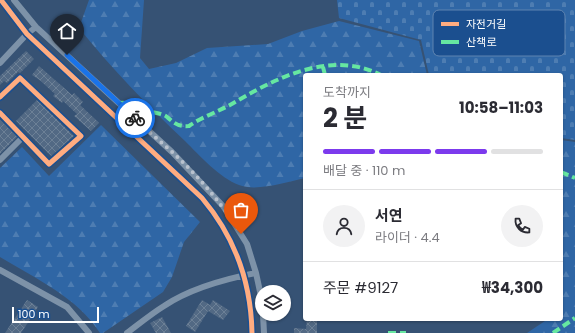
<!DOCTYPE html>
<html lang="ko">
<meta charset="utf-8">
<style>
body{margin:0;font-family:Poppins,"Noto Sans KR",sans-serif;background:#f2f2f3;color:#2b2b33;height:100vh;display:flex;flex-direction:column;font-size:15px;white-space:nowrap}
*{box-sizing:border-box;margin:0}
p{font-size:13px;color:#7c7c81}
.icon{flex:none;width:22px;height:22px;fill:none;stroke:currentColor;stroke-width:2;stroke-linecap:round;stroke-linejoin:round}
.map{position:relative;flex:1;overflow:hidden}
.details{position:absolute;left:303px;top:73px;width:260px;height:248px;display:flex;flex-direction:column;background:#fff;border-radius:4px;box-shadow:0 1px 3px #0004}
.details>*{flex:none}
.fabs{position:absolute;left:255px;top:285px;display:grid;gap:8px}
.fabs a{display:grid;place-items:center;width:36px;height:36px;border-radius:50%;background:#fff;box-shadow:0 1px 3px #0004;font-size:20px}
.scale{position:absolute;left:12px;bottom:10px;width:87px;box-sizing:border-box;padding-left:4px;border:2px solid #fff;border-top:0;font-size:11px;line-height:14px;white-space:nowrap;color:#fff;-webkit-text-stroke:3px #1b4f8f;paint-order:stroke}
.pin{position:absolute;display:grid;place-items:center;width:34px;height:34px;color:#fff;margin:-41px -17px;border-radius:50% 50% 50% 0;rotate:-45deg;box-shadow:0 0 4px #0007}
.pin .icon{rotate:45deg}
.courier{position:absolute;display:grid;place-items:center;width:40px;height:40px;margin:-20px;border:3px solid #1a73e8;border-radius:50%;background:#fff;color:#222;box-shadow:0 1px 5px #0007}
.head em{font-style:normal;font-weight:700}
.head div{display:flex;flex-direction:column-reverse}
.head{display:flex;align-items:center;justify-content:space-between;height:68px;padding:0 20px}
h1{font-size:26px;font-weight:700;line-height:30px}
.bar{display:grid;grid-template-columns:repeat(4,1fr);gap:6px 4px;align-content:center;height:48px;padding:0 20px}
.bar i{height:5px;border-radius:3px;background:#e1e1e2}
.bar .active{background:#7c3aed}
.bar p{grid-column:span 4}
.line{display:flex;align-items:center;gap:10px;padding:0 20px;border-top:1px solid #e1e1e2}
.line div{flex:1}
.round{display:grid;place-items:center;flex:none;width:42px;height:42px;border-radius:21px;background:#f2f2f3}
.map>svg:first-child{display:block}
</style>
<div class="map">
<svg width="575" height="333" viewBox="0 0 575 333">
<defs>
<pattern id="forest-firs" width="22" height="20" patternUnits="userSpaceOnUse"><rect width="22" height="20" fill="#2f66a5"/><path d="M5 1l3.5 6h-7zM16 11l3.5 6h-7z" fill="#4e7db2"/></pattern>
<pattern id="cemetery-stones" width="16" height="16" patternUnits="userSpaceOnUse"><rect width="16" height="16" fill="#2f66a5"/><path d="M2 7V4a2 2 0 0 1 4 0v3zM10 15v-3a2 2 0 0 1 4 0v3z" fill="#4e7db2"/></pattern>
<pattern id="building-cross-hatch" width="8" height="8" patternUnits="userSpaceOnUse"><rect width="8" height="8" fill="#526984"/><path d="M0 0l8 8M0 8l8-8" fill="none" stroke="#6c8096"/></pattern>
</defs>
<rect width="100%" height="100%" fill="#365274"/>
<path fill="url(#forest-firs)" d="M89,0H144L140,58L149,69L176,63L207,48L268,44L302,31L339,21L419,41L427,75H305V178C287,182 256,192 239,185C220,178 199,155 185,141C147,105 111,68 79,28Z
M101,125L200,222L184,242L172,277L163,292L103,333H100C77,297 36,279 0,257V168L22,147L49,176Z
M561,140L575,142V333H527L548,319H561V310L563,309L561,303Z"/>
<path fill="url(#cemetery-stones)" d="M337,0H575V140L561,138V75H429L421,40L339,18Z"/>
<path fill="url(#building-cross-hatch)" d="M26,51L34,59L20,73L18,72L7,83L4,81L0,85V76Z
M39,66L72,95L74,93L83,102L80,105L99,123L91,131L74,116L77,114L63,101L62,103L53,96L55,94L41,81L32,75Z
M37,100L74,136L51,156L16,121Z
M0,120L17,137L0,154Z
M27,300L38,307L21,333H5Z
M202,300L210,305L213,300L230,311L223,320L208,311L195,332L186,326Z
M162,317L171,333H156L150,323Z
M307,319H317V333H294V328L306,329Z"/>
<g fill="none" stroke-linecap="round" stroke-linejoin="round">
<path stroke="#7d92a8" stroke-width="6" d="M1,0L27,34L202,198C235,237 251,281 252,333
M14,0L36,27L172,152L223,206L247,244L256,273L262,301
M0,63L27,34L36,27
M0,97L20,78L81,136L49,164L0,113
M0,160L23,137
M0,270L67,307L89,333
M263,314L264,333
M127,333C139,324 151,314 164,306C191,288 225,279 256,273"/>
<path stroke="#66e7a1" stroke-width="4" stroke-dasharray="8 4" stroke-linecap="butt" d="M323,67L325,75
M119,103C131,102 138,106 149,111C154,113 162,113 167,117C174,123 178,127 189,126C202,117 217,112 230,105C274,79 330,49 381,75
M561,172L575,178
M388,333H406
M553,333L575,318"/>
<defs>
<path id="cycleway" d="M1,0L27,34L202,198C235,237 251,281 252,333
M0,97L20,78L81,136L49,164L0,113"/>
</defs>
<use href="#cycleway" stroke="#1b4f8f" stroke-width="8"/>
<use href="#cycleway" stroke="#ffac80" stroke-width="5"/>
</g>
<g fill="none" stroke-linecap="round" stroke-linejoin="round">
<path stroke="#b9c2ce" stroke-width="4" stroke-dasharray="0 7.2" d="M135,118C146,130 159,140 171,151C198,176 222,203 241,234"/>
<path stroke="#1a73e8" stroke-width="5" d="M67,55L135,118"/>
</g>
<rect x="433" y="10" width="132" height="46" rx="6" fill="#1b4f8f" stroke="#5f84b1" stroke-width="1"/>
<rect x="441" y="22" width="18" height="4" fill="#ffac80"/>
<rect x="441" y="40" width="18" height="4" fill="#66e7a1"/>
<g font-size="11" fill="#fff">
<text x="466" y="28">자전거길</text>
<text x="466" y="46">산책로</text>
</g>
</svg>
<div class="fabs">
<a><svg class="icon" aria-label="layers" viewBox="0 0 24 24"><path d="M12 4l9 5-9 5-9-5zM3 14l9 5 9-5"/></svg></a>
</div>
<div class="scale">100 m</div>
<div class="pin" style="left:241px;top:234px;background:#ea580c"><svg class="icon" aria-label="bag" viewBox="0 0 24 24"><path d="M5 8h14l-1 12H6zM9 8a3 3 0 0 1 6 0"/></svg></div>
<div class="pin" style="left:67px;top:55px;background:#1f2937"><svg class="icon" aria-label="home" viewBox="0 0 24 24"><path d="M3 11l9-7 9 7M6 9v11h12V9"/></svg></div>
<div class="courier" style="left:135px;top:118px"><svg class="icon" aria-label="bike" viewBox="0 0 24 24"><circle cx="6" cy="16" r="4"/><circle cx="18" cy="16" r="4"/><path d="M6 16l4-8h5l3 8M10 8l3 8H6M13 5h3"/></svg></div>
<section class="details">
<div class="head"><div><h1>2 분</h1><p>도착까지</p></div><em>10:58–11:03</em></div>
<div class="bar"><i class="active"></i><i class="active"></i><i class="active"></i><i></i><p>배달 중 · 110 m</p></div>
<div class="line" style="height:72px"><a class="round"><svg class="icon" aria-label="person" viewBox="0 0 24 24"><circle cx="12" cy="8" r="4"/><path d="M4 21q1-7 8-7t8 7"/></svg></a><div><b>서연</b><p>라이더 · 4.4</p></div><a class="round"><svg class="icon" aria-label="phone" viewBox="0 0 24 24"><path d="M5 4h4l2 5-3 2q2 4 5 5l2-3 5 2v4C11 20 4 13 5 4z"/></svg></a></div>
<div class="line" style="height:52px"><div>주문 #9127</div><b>₩34,300</b></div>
</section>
</div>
